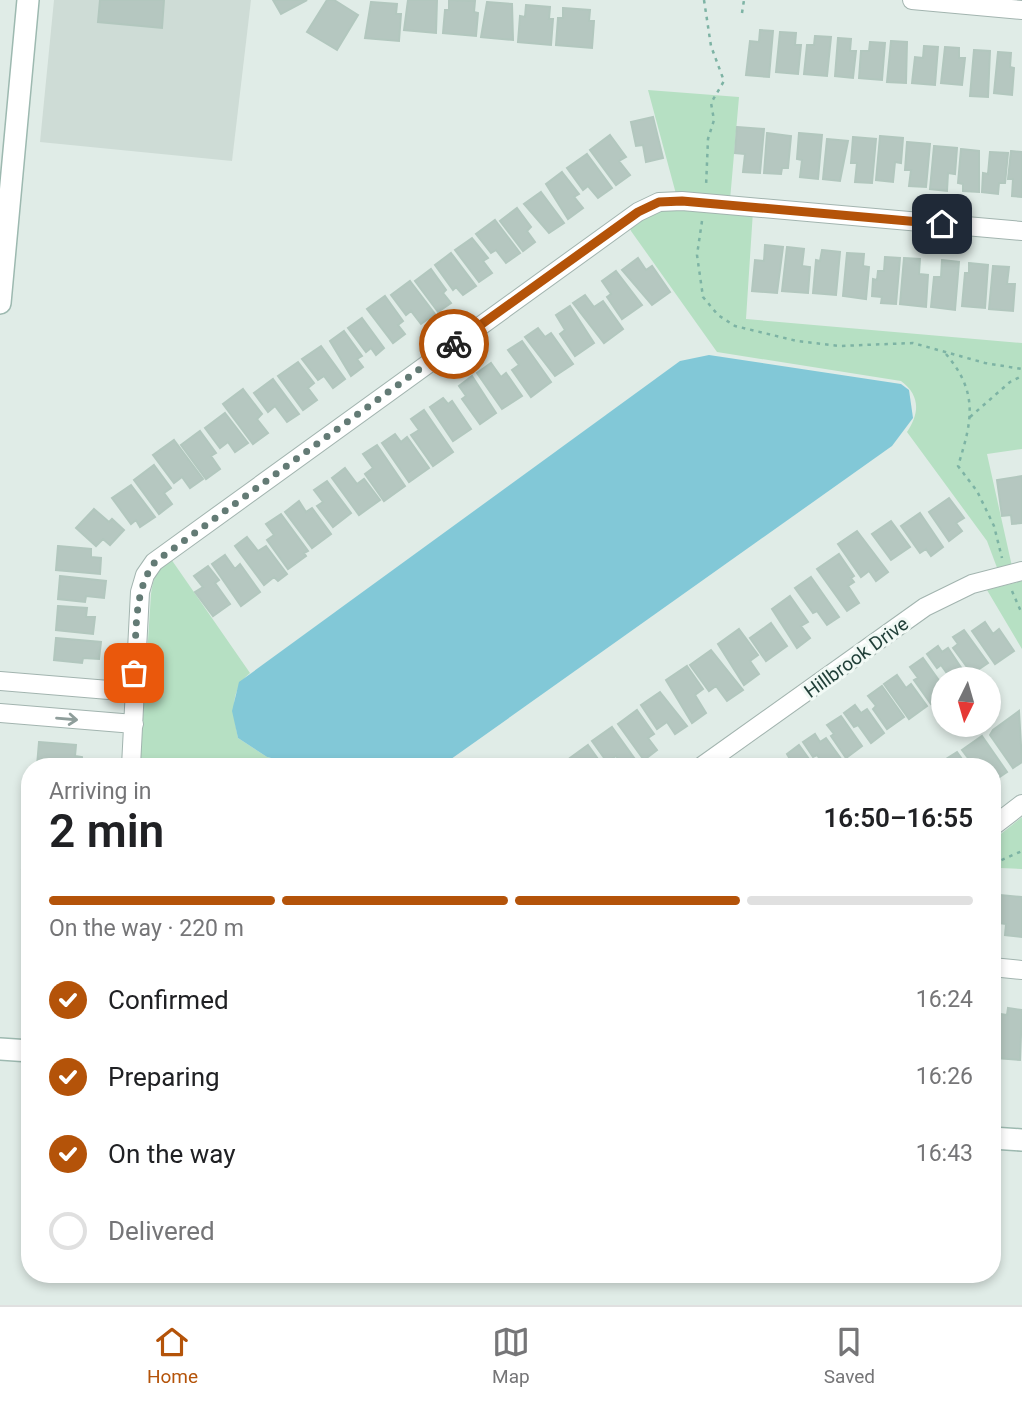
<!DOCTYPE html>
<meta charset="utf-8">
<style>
body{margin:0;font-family:Roboto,sans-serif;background:#f2f2f2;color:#202124;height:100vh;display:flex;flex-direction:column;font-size:26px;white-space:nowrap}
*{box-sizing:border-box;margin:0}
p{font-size:23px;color:#757577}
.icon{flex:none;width:38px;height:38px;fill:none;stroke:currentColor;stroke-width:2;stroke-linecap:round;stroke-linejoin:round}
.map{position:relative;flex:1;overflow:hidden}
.drawer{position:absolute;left:21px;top:758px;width:980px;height:525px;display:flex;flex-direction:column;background:#fff;border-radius:28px;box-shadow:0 4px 10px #0003}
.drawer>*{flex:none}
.needle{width:46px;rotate:185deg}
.fabs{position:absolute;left:931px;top:667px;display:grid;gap:14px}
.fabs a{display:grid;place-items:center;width:70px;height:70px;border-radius:50%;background:#fff;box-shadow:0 4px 10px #0003;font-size:35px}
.pin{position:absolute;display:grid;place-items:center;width:60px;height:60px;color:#fff;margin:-30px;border-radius:14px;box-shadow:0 4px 10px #0006}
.courier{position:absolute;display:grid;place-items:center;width:70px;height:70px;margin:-35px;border:5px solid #b45309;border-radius:50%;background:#fff;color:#222;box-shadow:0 2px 9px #0007}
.head em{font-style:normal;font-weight:600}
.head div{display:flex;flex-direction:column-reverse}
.head{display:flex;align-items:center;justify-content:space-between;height:119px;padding:0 28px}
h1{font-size:46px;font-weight:600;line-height:52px}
.bar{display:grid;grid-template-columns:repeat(4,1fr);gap:10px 7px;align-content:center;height:84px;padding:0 28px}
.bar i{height:9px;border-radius:5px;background:#e0e0e0}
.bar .on{background:#b45309}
.bar p{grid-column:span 4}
ol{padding:0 28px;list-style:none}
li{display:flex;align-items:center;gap:21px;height:77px}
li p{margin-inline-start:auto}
li .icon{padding:7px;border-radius:50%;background:#b45309;color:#fff;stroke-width:4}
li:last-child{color:#757577}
li i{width:38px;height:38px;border:4px solid #e0e0e0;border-radius:50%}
.dock{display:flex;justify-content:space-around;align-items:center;height:98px;border-top:2px solid #e0e0e0;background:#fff;font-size:19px;color:#757577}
.dock a{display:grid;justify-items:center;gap:4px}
.dock .on{color:#b45309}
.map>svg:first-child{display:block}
</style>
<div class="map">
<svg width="1022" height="1305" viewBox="0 0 1022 1305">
<rect width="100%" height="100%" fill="#e0ece7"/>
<path fill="#cedcd6" d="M54,0H251L232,161L40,142Z"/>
<path fill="#b6e0c3" d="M648,90L739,97L730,200L676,194Z
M685,204L753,211L746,319L1022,343V449L987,454L1013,571L999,573L987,541L907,432C920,413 920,395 901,381L717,352L631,231L628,222L639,216Z
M171,559L250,673C229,690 233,714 238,738L267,757L304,766H140L151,594C153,578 157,567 171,559Z
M1022,581V649L987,590Z
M1022,817V869L1000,868L992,954V841Z"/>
<path fill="#82c8d7" d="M709,355L901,384L909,390L913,418L892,446L444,764L304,766L267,757L238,738L232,711L239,682L680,361Z"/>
<path fill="#b5c7c0" stroke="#b2c7be" stroke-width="2" d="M100,0H164L162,28L98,22Z
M273,0H307L281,14Z
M327,0H334L358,15L337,50L307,32Z
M408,0H437L436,33L404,30Z
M449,0L475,1L474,12L478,13L476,36L443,33L445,10H449Z
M371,2L397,4L396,14H401L399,41L365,38Z
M487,2L512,4L513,40L481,37Z
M526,5L550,7L549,19H553L551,45L518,42L520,16L525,17Z
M563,8L590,10L589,21H594L592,48L556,45L558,18H563Z
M760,30L773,31L769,77L746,75L750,41L759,42Z
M780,32L796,33L795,45H801L798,74L776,72Z
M815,36L831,37L827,76L804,74L807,45H814Z
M838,38L851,39L850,51H856L853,78L835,76Z
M891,41L907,42L906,83L887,82Z
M870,42L885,43L882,80L859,78L861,51H869Z
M924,46L938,47L935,85L912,83L915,57L923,58Z
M945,47L959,48V58H965L962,85L941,83Z
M974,50L990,51L988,97L970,96Z
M998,52L1011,53L1010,67L1014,68L1012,95L994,93Z
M653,117L663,158L646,162L643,145L636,146L631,122Z
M737,127L764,129L760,173L743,172L745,154L735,153Z
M767,133L791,136L788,168H782L781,174L764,173Z
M799,133L822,135L818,179L800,177L802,160L797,159Z
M610,135L626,157L619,161L630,175L616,185L590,150Z
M880,136L903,138L901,163L895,162L893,182L876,180Z
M853,137L876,139L872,183L855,182L857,163H851Z
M827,139L848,141L840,181L823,179Z
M907,142L930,144L926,187L909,186L911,170H905Z
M934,146L957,148L955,174L948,173L947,191L930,189Z
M961,149L979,151V192L963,191V184L958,183Z
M1011,151L1022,152V197L1012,196L1013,179H1008Z
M990,152L1008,153L1005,183H999L998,194L982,192L983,173L988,174Z
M587,154L612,188L598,198L588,186L583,190L567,168Z
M562,172L579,194L574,197L583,208L568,219L546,184Z
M541,192L564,223L549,233L524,204Z
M517,208L531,227L527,231L535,242L523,251L500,221Z
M495,220L520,253L506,263L496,250L491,253L476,234Z
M472,238L488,258L483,261L492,273L479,282L455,250Z
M765,245L783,247L777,293L752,291L755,260L764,261Z
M787,247L804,249L802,266L810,267L808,293L782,291Z
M822,250L840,252L836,295L813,293L816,260L820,261Z
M451,253L476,286L463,295L456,287L453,290L435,265Z
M847,253L864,254L863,266L869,267L866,299L843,296Z
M885,257L900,258L896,304L881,303L882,297L872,296L873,279L877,280L878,271H884Z
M638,258L646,270L652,266L670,292L652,305L622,270Z
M904,258L920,259L919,274L928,275L926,307L900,304Z
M942,260L959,262L955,310L931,307L934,277H941Z
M969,263L988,265L985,308L962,306L965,273H969Z
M993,266L1009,267L1007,284H1015L1013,311L989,309Z
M431,269L446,290L443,293L451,303L438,312L415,281Z
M616,271L642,305L622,319L607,297L611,294L602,281Z
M410,281L435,314L421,324L411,311L406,315L391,295Z
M585,295L594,307L603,301L623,329L604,343L573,303Z
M385,296L403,321L398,325L405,334L393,343L367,309Z
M570,306L594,343L575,356L560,334L565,330L556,315Z
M362,318L384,348L376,355L371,348L366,352L348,328Z
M538,328L545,337L551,333L573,364L555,376L525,337Z
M344,331L362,356L357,359L363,367L351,376L330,341Z
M522,341L551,382L531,397L512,370L519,365L508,350Z
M321,346L345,379L333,388L324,376L318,380L302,359Z
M298,362L314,383L308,388L317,400L303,410L278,376Z
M491,363L501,377L506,373L522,396L502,409L477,373Z
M472,376L496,413L480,424L462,399L466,396L459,386Z
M273,379L299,414L287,422L275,406L268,412L254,393Z
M243,389L262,414L257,419L268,433L253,444L223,404Z
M443,398L448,404L452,401L471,429L453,441L430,407Z
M424,410L453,452L433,466L411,435L419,430L411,419Z
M225,413L248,443L235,452L228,442L220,448L205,428Z
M200,431L216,453L211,456L220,469L206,479L181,445Z
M395,434L401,442L407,437L429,468L409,482L382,443Z
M174,440L203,479L190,488L182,477L174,483L153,455Z
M377,445L405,486L384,501L365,474L373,468L363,454Z
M154,465L171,488L164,493L172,504L159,514L134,480Z
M345,468L357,484L364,479L380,500L359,515L332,478Z
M1022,476V523L1012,524L1011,515L1002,516L997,480Z
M327,481L351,513L333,527L317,506L323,502L314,490Z
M131,485L155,517L140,527L136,520L131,524L112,498Z
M949,498L964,518L956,523L962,531L949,541L929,512Z
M299,501L306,512L312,508L331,534L312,548L285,512Z
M94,509L109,522L112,519L124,530L110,545L103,539L96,546L76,528Z
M920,513L943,547L931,556L926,549L920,553L901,526Z
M281,514L308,551L304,553L306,556L288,569L267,540L274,535L266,524Z
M891,521L910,547L891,560L872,534Z
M857,531L888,572L876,581L869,571L861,577L838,544Z
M247,537L258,551L266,546L287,574L278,581L274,577L264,585L235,546Z
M58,546L91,549V557L101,558L100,574L56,570Z
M839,554L854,576L851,578L854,582L848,586L859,603L847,611L817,569Z
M225,555L235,569L240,564L260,592L241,606L212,564Z
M208,566L219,580L215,583L230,604L213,616L195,592L203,587L194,576Z
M60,576L106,581L104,598L86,596L85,602L58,599Z
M811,577L839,617L827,625L817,611L813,613L795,588Z
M790,596L808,622L801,626L810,638L797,648L772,609Z
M58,606L87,608L86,617H95L93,634L56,630Z
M985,622L993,634L999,629L1014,651L995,664L972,631Z
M771,623L787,646L766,661L750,638Z
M739,629L758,655L750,661L759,674L744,685L718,644Z
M964,630L988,663L972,674L953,648L958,644L953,637Z
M56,638L101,642L99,659L83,658L82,663L54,660Z
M938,646L942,652L948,648L966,675L960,679H951L941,665L937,668L927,654Z
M711,650L743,690L727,701L716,686L709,691L690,665Z
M923,658L943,686V695L931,704L914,680L918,678L910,667Z
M687,666L703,689L695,695L706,713L692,723L666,680Z
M897,675L906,688L911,684L927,706L909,719L884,684Z
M882,686L904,717L887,729L873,709L876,706L868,696Z
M660,692L687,726L675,734L667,722L657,729L641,705Z
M855,705L861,713L867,709L884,733L871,743L858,725L854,727L844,713Z
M637,710L654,734L648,738L657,750L644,760L618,724Z
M1019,711L1022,762L1013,768L990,735L993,730Z
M841,716L862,746L846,758L831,736L834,734L827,725Z
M612,727L637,762L631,766H623L616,756L607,762L592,741Z
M815,734L820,742L826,738L844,763L838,766H825L817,755L813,757L803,742Z
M982,736L1007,772L995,780L992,766H974L962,750Z
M39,742L76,745L75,756L82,757V766H37Z
M588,745L603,766H576L570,758Z
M799,745L814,766H794L787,754Z
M957,752L967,766H935Z
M30,869V896L26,897L22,870Z
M1000,895L1022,897V937L1005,935L1006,924L998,923Z
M1008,1008L1022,1010L1020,1060L996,1058L1000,1014L1007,1015Z"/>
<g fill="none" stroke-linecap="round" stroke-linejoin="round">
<defs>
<path id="street" d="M912,0L1022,10
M0,681L133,692
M0,713L134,724
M131,766L140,592L145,575L154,562L638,212L659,202L682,201L1022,231
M702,766L925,607L972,584L1022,571
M992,827L1022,804
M992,967L1022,970"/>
<path id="secondary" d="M0,303L28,0
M0,1049L30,1051
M992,1138L1022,1140"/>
</defs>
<use href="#street" stroke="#a2b4af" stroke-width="20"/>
<use href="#secondary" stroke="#9db9b0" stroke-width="24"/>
<path stroke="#7db3a4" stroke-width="2.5" stroke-dasharray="3.5 5" stroke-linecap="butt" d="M704,0L711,46L724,81L711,103L714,120L708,139L706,187
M742,13L744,0
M702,221L697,255L703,297L718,315L735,326L797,341L839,346L913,343L985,363L1022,369
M946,354C979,393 972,421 958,466L977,491L994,526L1002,558
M970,417L1010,382L1022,376
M1012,591L1022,614
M992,882L997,862L1022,851"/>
<use href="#street" stroke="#fff" stroke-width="18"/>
<use href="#secondary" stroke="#fff" stroke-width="21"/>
</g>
<defs><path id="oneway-shaft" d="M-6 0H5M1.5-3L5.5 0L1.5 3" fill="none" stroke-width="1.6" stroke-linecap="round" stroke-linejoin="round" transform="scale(1.75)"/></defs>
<use stroke="#8f9e9b" href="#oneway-shaft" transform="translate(67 719) rotate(5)"/>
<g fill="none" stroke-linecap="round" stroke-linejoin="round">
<path stroke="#637b75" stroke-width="7" stroke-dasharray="0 12.6" d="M134,673C137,637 132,592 155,562L454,344"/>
<path stroke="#b45309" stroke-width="9" d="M454,344L638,212L659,202L682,201L942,224"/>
</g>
<g text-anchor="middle" stroke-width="6" stroke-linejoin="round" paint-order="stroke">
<g font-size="19" fill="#1f3e37" stroke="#f1f9f5">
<text transform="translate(856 657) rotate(-36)" y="7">Hillbrook Drive</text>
</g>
</g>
</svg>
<div class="fabs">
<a><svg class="needle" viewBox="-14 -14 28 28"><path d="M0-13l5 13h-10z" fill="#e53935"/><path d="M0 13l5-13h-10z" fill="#757577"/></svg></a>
</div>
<div class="pin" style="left:134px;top:673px;background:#ea580c"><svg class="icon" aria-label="bag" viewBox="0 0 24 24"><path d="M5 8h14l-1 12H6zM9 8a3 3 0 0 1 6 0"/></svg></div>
<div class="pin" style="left:942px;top:224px;background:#1f2937"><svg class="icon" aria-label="home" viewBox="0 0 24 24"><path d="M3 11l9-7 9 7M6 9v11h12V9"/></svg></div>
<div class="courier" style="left:454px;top:344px"><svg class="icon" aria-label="bike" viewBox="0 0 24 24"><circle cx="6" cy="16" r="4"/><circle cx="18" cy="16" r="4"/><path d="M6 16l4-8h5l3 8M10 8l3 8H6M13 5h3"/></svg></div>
<section class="drawer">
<div class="head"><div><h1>2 min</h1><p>Arriving in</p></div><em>16:50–16:55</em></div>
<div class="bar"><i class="on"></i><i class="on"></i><i class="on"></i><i></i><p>On the way · 220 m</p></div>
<ol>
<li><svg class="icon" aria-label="check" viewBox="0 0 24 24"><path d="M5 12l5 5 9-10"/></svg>Confirmed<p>16:24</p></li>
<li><svg class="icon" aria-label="check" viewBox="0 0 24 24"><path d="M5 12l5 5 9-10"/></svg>Preparing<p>16:26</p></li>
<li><svg class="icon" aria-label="check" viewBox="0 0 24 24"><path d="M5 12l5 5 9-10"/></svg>On the way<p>16:43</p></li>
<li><i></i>Delivered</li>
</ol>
</section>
</div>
<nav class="dock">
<a class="on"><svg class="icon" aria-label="home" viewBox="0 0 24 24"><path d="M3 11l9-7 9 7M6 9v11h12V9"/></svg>Home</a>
<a><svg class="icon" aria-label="map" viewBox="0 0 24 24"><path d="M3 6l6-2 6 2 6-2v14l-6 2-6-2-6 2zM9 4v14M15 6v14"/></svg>Map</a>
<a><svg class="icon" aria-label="saved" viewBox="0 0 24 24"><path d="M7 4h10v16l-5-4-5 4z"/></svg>Saved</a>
</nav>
